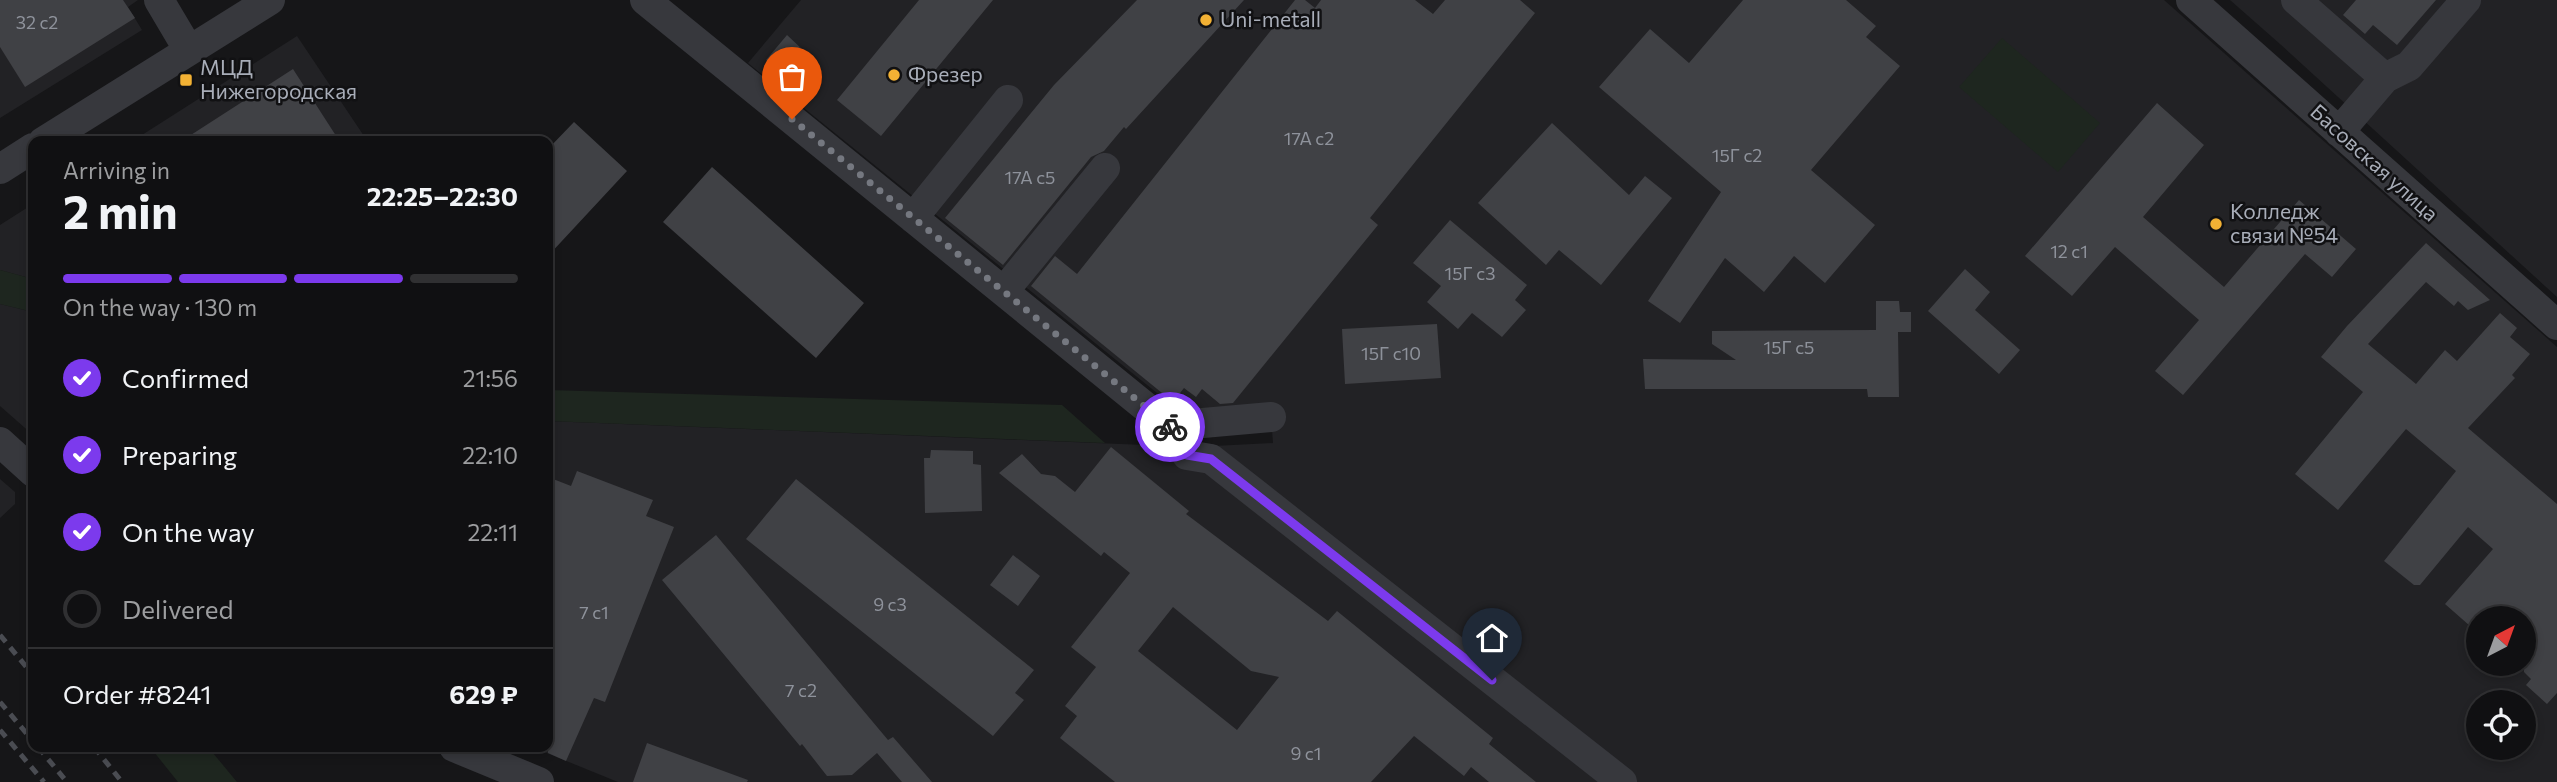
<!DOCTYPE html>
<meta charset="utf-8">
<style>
body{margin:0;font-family:Commissioner,sans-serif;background:#19191b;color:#f1f3f6;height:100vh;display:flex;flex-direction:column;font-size:26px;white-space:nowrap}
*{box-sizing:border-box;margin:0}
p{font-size:23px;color:#9c9d9f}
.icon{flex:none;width:38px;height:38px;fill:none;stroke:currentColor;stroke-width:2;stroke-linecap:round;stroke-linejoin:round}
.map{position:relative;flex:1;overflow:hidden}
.panel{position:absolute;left:28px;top:136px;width:525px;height:616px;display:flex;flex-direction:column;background:#101012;border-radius:14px;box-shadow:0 4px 10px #0003,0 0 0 2px #303032}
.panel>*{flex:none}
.needle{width:46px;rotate:41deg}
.fabs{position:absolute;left:2466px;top:606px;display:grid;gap:14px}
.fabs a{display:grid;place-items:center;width:70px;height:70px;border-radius:50%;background:#101012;box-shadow:0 4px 10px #0003,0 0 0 2px #303032;font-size:35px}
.pin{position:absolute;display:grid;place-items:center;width:60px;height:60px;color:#fff;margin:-72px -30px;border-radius:50% 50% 50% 0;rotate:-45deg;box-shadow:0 0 7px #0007}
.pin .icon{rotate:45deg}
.courier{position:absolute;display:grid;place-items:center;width:70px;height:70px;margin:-35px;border:5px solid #7c3aed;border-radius:50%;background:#fff;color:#222;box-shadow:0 2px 9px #0007}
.summary em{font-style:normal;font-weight:700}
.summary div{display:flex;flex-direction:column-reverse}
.summary{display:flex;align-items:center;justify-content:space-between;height:119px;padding:0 35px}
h1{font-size:46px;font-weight:700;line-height:52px}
.bar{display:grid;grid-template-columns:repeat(4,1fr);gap:10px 7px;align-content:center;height:84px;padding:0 35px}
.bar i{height:9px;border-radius:5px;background:#303032}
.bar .active{background:#7c3aed}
.bar p{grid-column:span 4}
.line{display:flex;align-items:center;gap:18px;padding:0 35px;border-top:2px solid #303032}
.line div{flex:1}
ol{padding:0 35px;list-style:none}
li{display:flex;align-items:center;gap:21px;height:77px}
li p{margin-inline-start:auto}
li .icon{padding:7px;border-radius:50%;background:#7c3aed;color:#fff;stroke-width:4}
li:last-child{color:#9c9d9f}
li i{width:38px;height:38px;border:4px solid #303032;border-radius:50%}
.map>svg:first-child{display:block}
</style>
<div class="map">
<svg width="2557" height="782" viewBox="0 0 2557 782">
<rect width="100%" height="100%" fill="#161618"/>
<path fill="#222225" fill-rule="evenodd" d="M0,0H138L128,7L142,30L0,118Z
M801,0H2164L2557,347V782H618L532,747H548V421L1194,447L1273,443L1271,417L1183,414L748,63ZM2478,618H2524V663H2478ZM2478,702H2524V747H2478Z
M2230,0H2557V297L2280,44Z
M297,36L368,142H131Z
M33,204V279L0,270V225Z
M0,304L33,312V435L0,406Z
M0,479L15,492V504L0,518Z"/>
<path fill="#1e261f" d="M2002,38L2100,123L2058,172L1959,87Z
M0,270L33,279V312L0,304Z
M548,390L1062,405L1105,443L548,421Z
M150,747H208L237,782H178Z"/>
<path fill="#404145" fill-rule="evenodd" d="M0,0H123L135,18L25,87L0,47Z
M919,0H993L881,136L837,100Z
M1137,0H1244L1126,129L1124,127L1104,151L1091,157L1003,265L945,218L1054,85Z
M1295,0H1305L1315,8L1321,0H1415L1433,14L1445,0H1520L1535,13L1370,218L1378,225L1233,403L1220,404L1202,389L1196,397L1184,388L1173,402L1031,286L1055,256L1077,274Z
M1743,0H1846L1876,26L1866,37L1900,66L1811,170L1875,225L1825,283L1794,256L1764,292L1725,258L1680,323L1648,301L1721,192L1599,87L1650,29L1689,63Z
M2356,0H2436L2397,45L2373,25L2365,34L2343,15Z
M787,35L803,50L783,74L766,60Z
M293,69L340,142H180Z
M2157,103L2204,145L2143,217L2224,287L2299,200L2356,249L2332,277L2305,254L2183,395L2155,371L2199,320L2115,247L2072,296L2025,256Z
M574,122L627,171L548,256V149Z
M1552,123L1629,195L1645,176L1672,198L1601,285L1559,250L1546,265L1478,203Z
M712,167L864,303L816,358L663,222Z
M1450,220L1527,285L1515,300L1526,310L1502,337L1472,313L1458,329L1427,302L1441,286L1413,263Z
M2426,243L2490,300L2468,310L2458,301L2454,306L2426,282L2368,344L2416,384L2445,350L2457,361L2500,313L2517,328L2510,337L2530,354L2512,375L2515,378L2468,428L2557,504V693L2547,704L2526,685L2531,679L2524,672V618H2478V633L2445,604L2493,549L2468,527L2420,585H2414L2384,561L2456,471L2406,429L2338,510L2295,474L2363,392L2321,357L2347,326Z
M1965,269L1990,292L1975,310L2020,350L1999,374L1928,311Z
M1876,301H1899L1900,312H1911V332H1898L1899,397H1868L1867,389H1645L1643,359L1736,360L1712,344V331L1876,330Z
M1437,324L1441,378L1345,384L1342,329Z
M1111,447L1189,511L1186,514L1328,621L1337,611L1493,738L1489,744L1536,782H1489L1471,767L1464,776L1414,736L1371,782H1115L1060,738L1077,716L1065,706L1096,667L1071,647L1130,573L1104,552L1101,556L999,473L1022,454L1041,474L1055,476L1075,492ZM1173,607L1251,671L1279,677L1237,730L1138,651Z
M931,450L973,451V464L981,465L982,511L925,513L924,458H930Z
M577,471L653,500L646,516L674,527L605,702L594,698L566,761L548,753V477L571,486Z
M796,479L1034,670L1015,693L1024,700L993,736L746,539Z
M716,535L888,740L893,737L932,782H902L877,753L852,775L827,776L802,744L800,746L662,580Z
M1013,555L1040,576L1018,606L990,585Z
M647,743L748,780L747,782H633Z"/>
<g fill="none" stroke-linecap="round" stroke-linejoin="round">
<path stroke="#37383d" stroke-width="30" d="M159,0L188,49
M645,0L1169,426L1271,417
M2191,0L2557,325
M2296,0L2385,78
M2339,132L2385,78L2409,66L2466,0
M43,142L270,0
M0,169L33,148
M913,218L1008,100
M1004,291L1105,168
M1169,426L1187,455L1211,459L1622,782
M0,442L33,472
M454,747L539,782"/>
<path stroke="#4a4c52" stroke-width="5" stroke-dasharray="9 7" stroke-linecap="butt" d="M0,635L33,675
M0,702L33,741
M0,730L44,782
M38,747L67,782
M94,747L122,782"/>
</g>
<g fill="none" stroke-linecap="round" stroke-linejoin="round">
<path stroke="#757880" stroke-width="7" stroke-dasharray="0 12.6" d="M792,119L1170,427"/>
<path stroke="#7c3aed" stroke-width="9" d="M1170,427L1187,455L1211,459L1492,680"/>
</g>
<g fill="#f2b134" stroke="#111113" stroke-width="2.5">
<circle cx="1206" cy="20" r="7"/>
<circle cx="894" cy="75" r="7"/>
<rect x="179" y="73" width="14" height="14" rx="3.5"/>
<circle cx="2216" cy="224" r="7"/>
</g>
<g text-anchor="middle" stroke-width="5" stroke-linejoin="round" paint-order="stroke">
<g font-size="18" fill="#8e929b">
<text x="37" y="29">32 с2</text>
<text x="1309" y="145">17А с2</text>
<text x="1737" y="162">15Г с2</text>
<text x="1030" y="184">17А с5</text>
<text x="2069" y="258">12 с1</text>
<text x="1470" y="280">15Г с3</text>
<text x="1789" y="354">15Г с5</text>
<text x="1391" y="360">15Г с10</text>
<text x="890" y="611">9 с3</text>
<text x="594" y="619">7 с1</text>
<text x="801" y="697">7 с2</text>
<text x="1306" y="760">9 с1</text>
</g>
<g font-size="21" fill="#a8adb8" stroke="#111113" text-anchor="start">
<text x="1220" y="27">Uni-metall</text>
<text x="200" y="75">МЦД<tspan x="200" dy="24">Нижегородская</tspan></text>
<text x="908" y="82">Фрезер</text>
<text x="2230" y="219">Колледж<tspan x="2230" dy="24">связи №54</tspan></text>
</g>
<g font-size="21" fill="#a8adb8" stroke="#111113">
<text transform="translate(2374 163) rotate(42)" y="7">Басовская улица</text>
</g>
</g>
</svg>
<div class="fabs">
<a><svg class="needle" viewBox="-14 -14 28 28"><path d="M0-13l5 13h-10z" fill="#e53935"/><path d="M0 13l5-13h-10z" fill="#9c9d9f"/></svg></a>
<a><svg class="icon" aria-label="locate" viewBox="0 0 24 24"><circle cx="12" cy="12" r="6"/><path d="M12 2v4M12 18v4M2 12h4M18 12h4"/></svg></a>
</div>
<div class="pin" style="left:792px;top:119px;background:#ea580c"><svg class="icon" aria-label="bag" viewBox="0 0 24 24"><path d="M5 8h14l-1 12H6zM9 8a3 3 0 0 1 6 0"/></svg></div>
<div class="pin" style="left:1492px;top:680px;background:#1f2937"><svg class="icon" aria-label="home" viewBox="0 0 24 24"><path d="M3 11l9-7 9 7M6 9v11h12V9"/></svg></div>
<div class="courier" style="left:1170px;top:427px"><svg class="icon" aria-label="bike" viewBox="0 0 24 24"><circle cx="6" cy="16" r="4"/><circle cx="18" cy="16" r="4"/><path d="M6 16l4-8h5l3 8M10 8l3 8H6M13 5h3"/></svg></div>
<section class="panel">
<div class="summary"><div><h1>2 min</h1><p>Arriving in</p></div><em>22:25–22:30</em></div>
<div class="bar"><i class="active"></i><i class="active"></i><i class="active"></i><i></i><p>On the way · 130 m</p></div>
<ol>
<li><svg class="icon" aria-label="check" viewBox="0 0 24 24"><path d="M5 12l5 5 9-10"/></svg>Confirmed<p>21:56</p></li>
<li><svg class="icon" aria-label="check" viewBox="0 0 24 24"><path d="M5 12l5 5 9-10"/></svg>Preparing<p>22:10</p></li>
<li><svg class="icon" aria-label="check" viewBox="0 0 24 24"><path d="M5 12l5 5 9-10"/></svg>On the way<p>22:11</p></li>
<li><i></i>Delivered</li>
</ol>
<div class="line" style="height:91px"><div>Order #8241</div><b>629 ₽</b></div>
</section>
</div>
